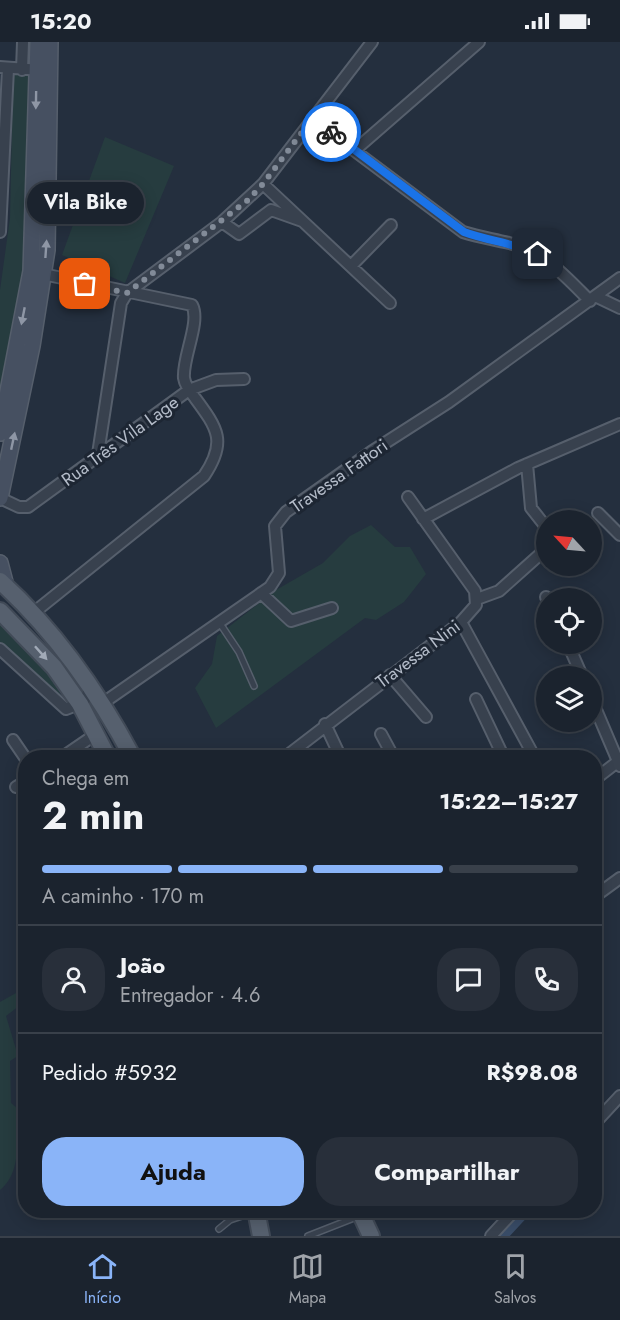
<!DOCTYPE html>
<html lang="pt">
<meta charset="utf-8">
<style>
body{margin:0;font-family:Jost,sans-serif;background:#282f3a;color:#f1f3f6;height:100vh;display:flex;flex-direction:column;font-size:22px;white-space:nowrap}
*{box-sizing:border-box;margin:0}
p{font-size:20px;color:#a0a4aa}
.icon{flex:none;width:33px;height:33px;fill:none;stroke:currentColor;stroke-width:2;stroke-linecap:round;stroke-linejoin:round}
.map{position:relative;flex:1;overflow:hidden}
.panel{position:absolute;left:18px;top:708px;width:584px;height:468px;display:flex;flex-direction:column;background:#1b232e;border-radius:24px;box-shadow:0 3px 15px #0003,0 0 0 2px #39404a}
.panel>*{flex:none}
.needle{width:39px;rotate:296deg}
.buttons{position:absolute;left:536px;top:468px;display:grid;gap:12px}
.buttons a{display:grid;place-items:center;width:66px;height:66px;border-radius:50%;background:#1b232e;box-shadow:0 3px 15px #0003,0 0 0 2px #39404a;font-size:30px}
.pin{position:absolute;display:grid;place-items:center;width:51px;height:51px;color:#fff;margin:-26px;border-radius:12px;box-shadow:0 3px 9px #0006}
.courier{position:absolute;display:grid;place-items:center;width:60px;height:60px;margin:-30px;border:4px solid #1a73e8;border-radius:50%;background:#fff;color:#222;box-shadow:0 2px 8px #0007}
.bubble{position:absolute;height:42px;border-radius:21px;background:#1b232e;box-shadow:0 3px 15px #0003,0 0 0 2px #39404a;font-size:20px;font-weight:700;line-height:42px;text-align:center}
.headline em{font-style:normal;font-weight:700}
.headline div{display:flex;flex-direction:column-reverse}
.headline{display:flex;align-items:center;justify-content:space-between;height:102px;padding:0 24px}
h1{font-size:39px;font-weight:700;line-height:45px}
.bar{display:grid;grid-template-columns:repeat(4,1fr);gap:9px 6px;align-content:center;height:72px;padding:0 24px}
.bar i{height:8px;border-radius:4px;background:#39404a}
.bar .current{background:#8ab4f8}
.bar p{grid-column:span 4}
.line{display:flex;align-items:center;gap:15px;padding:0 24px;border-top:2px solid #39404a}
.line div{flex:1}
.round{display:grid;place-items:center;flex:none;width:63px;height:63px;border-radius:24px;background:#282f3a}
.primary-button{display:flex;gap:12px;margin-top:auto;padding:12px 24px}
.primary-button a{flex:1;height:69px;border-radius:24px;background:#8ab4f8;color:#111;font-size:24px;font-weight:700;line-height:69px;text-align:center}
.primary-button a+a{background:#282f3a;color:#f1f3f6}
.status{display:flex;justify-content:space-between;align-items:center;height:42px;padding:0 30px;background:#1b232e;direction:ltr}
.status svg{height:16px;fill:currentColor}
.menu{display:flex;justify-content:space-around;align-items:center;height:84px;border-top:2px solid #39404a;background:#1b232e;font-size:16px;color:#a0a4aa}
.menu a{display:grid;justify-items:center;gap:3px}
.menu .current{color:#8ab4f8}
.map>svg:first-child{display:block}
</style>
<div class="status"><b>15:20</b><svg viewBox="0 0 49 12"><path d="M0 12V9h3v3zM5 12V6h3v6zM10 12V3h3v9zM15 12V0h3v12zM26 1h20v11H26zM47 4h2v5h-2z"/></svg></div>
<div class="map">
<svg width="620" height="1194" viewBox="0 0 620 1194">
<rect width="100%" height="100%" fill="#242f3e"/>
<path fill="#263c3f" d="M31,31L25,231L0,364V248L10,176L13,35L16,32Z
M105,95L174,124L125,241L62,213Z
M371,483L395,505H410L426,532L404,560L376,578L365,576L216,686L195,646L212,622L217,594L276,548L323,521L350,494Z
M0,577L47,628L64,659L0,600Z
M25,946L19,964L6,974L18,1014L10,1019L11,1061L17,1066C15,1094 24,1128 0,1148V960Z"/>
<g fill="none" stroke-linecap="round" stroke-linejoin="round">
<path stroke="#394c67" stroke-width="10" d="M503,1194L527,1168"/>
<defs>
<path id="service" d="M219,580L239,610L254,644
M219,1187L230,1178L254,1170
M308,1194L359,1174"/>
<path id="minor" d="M0,25L41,28
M22,28L23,0
M312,77L463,190C479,195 493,197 509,201C544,209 566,235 590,259
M355,108L479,0
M263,142L390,261
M222,180L239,192L271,168L302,179
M0,190L8,27
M352,223L391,183
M597,255L620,266
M98,412L121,261L127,251L222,180L263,142L372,0
M527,422L531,466L546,485
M0,456L19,465H28L189,348L216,338L244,337
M598,471L620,493
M423,477L518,426L620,382
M261,551L291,579L332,566
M546,555L547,556
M477,557L499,549L546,507
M32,572L204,434C227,400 218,387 195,356C191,351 185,343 184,336C182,316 201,280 192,263L38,231
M461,580L535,716
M568,602L582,634
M0,607L66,667L84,660L91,643
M390,633L426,675
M591,656L620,724
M476,657L504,716
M103,661L270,545L279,531L275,484L286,470L371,410L449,360L620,236
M325,682L341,716
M381,692L394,716
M13,698L26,717
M61,716L96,692
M284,716L461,580L476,563L475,549L408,455
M594,738L620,718
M16,745L26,739
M594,855L620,836
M594,1082L620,1054
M491,1194L515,1168"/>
<path id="secondary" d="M0,391L31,229L38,0
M0,456L32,304L47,208L50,0
M0,521L6,544"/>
<path id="primary" d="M0,539C55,589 98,650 133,716
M0,569L54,625L80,662L108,716
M256,1168L261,1194
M359,1168L371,1194"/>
</defs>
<use href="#service" stroke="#565f6c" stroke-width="8"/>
<use href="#minor" stroke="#565f6c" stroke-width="14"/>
<use href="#secondary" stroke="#565f6c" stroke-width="18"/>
<use href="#primary" stroke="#414a57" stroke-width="20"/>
<use href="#service" stroke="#38414e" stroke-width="5"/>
<use href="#minor" stroke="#38414e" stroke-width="10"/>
<use href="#secondary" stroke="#465061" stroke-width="15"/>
<use href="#primary" stroke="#56606e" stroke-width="16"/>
</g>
<defs><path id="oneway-solid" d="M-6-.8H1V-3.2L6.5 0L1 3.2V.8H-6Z" transform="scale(1.5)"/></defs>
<g fill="#8e96a5">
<use href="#oneway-solid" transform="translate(36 58) rotate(91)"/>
<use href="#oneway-solid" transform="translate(46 207) rotate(-86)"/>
<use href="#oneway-solid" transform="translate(23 274) rotate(101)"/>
<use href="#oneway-solid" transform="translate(13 399) rotate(-78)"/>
</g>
<use fill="#a1aab7" href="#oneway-solid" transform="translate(41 611) rotate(48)"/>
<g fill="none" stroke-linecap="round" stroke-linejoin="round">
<path stroke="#828b98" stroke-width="6" stroke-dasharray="0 10.8" d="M85,242L127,251L248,158L263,142L312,77L331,90"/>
<path stroke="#1a73e8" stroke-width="8" d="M331,90L464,190C488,199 514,201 538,212"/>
</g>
<g text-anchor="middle" stroke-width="6" stroke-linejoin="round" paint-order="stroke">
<g font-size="18" fill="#b4bcc9" stroke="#1d2633">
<text transform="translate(120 399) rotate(-36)" y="6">Rua Três Vila Lage</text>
<text transform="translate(339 434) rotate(-35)" y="6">Travessa Fattori</text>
<text transform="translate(418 612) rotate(-37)" y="6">Travessa Nini</text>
</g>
</g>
</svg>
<div class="buttons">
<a><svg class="needle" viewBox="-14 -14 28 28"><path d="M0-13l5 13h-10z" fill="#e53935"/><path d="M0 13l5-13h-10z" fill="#a0a4aa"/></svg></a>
<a><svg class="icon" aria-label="locate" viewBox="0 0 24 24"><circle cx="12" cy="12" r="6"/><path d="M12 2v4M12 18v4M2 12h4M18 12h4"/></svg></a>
<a><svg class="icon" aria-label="layers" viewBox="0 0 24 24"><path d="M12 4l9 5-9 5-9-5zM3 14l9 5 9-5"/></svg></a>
</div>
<div class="pin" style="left:85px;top:242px;background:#ea580c"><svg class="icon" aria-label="bag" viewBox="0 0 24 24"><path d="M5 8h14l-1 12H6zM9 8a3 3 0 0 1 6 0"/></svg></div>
<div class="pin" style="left:538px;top:212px;background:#1f2937"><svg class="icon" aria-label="home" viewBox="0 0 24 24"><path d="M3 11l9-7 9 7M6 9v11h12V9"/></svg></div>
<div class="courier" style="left:331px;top:90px"><svg class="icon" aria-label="bike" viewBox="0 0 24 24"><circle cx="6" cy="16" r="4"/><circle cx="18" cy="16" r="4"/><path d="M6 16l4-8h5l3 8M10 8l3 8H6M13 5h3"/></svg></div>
<div class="bubble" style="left:27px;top:140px;width:117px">Vila Bike</div>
<section class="panel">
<div class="headline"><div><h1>2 min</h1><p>Chega em</p></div><em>15:22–15:27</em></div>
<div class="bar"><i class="current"></i><i class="current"></i><i class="current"></i><i></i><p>A caminho · 170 m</p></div>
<div class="line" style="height:108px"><a class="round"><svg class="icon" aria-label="person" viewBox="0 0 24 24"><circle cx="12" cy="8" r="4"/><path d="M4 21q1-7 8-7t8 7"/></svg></a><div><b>João</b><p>Entregador · 4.6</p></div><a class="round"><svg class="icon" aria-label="chat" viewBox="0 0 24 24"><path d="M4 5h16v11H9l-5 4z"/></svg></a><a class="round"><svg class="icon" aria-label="phone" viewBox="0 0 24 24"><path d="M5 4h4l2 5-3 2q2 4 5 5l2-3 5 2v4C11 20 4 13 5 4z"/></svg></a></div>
<div class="line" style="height:78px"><div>Pedido #5932</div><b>R$98.08</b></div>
<div class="primary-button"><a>Ajuda</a><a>Compartilhar</a></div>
</section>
</div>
<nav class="menu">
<a class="current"><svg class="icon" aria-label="home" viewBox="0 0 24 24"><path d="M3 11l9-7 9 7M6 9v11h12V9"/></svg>Início</a>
<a><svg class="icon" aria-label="map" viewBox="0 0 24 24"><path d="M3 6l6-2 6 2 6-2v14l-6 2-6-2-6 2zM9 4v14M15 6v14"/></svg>Mapa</a>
<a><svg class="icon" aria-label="saved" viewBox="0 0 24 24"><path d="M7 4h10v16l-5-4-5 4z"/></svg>Salvos</a>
</nav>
